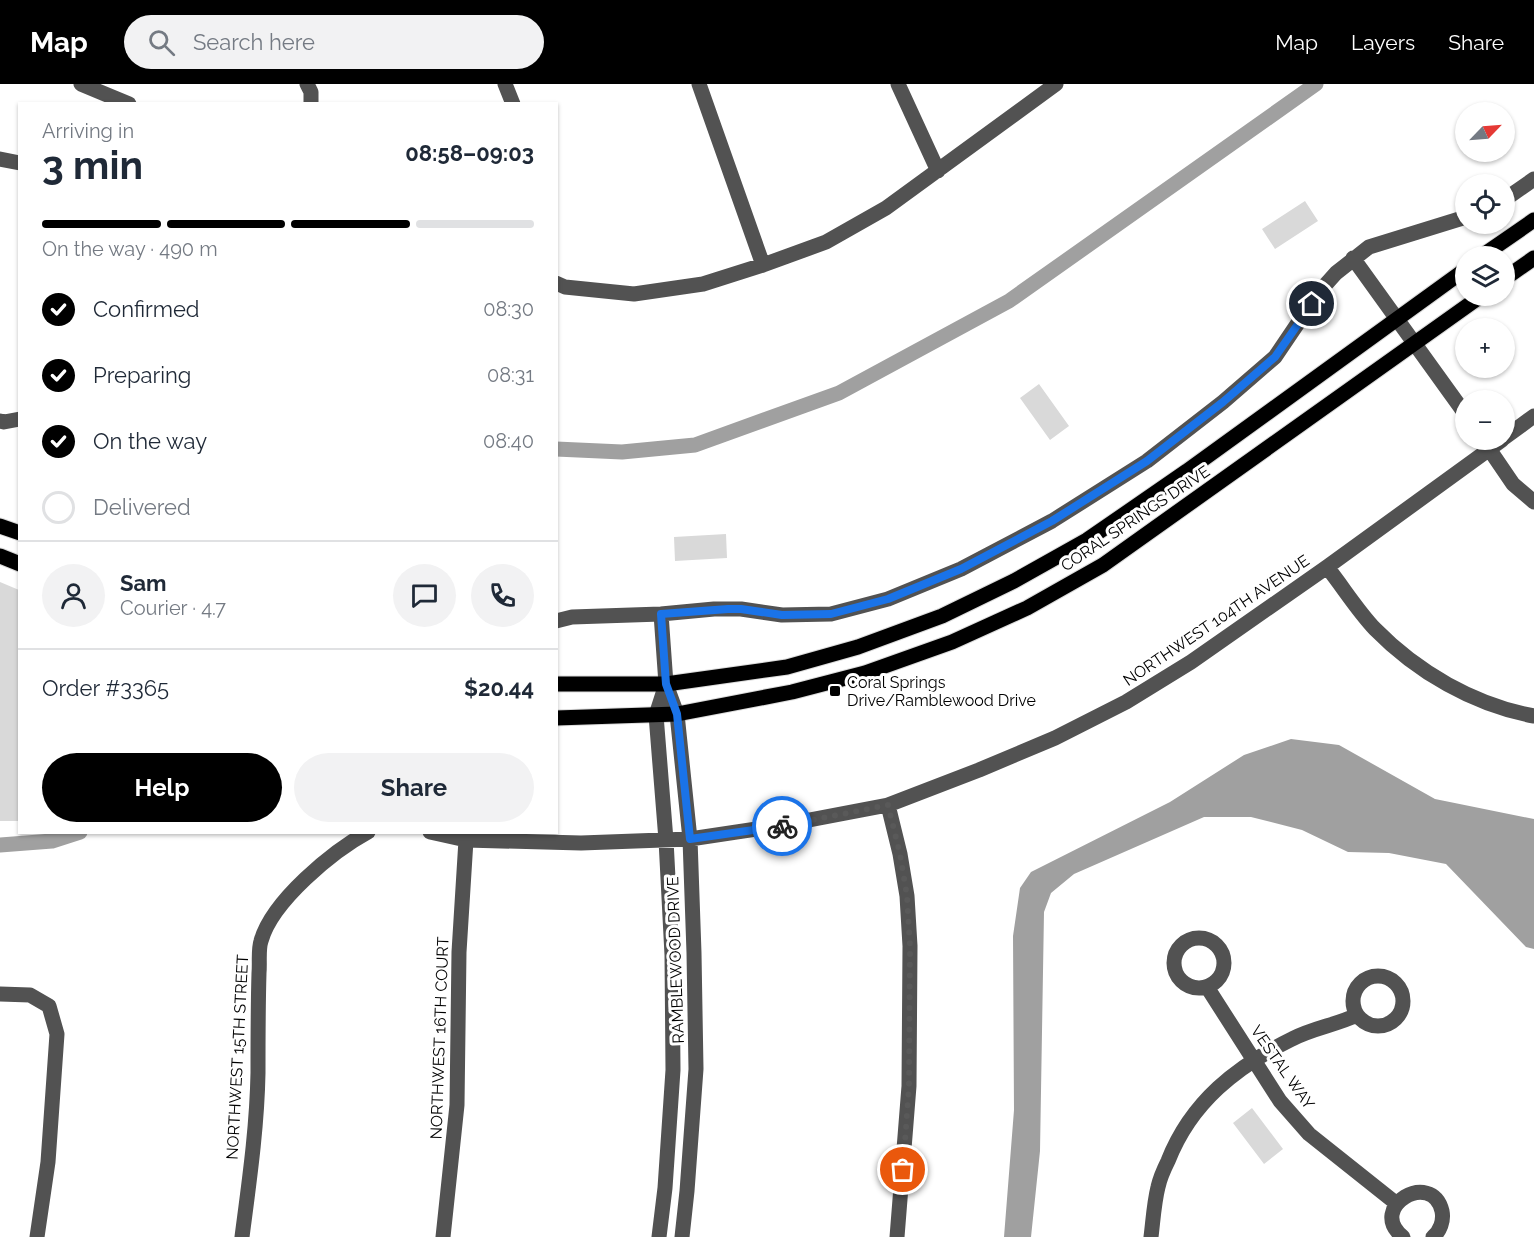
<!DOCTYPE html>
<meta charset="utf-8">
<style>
body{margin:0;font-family:Raleway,sans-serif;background:#f2f2f3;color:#1f2937;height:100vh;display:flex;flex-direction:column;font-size:22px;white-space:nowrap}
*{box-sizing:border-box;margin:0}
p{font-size:20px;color:#747a83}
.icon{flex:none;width:33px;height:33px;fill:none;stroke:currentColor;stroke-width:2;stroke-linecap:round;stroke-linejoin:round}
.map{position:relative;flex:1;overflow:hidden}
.sheet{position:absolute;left:18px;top:18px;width:540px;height:732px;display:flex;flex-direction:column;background:#fff;border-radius:0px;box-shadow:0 2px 4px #0004}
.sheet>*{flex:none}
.needle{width:39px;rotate:65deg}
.controls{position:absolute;left:1455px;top:18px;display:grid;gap:12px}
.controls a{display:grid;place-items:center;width:60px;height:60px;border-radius:50%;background:#fff;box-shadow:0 2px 4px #0004;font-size:30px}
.pin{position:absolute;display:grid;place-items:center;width:51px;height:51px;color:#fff;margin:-26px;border:3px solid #fff;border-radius:50%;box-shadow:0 2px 6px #0007}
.courier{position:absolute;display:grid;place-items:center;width:60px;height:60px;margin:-30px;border:4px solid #1a73e8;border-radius:50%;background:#fff;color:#222;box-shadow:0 2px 8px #0007}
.headline em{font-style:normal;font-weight:700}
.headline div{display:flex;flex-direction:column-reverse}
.headline{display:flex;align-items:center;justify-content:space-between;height:102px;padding:0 24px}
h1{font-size:39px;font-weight:700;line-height:45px}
.bar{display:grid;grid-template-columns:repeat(4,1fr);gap:9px 6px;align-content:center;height:72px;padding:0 24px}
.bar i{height:8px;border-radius:4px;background:#e0e1e3}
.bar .on{background:#000}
.bar p{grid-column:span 4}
.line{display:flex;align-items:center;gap:15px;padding:0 24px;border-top:2px solid #e0e1e3}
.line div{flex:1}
.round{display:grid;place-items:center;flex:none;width:63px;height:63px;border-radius:32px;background:#f2f2f3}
ol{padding:0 24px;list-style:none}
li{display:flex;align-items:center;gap:18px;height:66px}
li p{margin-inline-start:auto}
li .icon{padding:6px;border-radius:50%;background:#000;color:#fff;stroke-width:4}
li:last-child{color:#747a83}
li i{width:33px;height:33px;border:3px solid #e0e1e3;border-radius:50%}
.action{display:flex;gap:12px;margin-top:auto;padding:12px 24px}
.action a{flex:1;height:69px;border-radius:36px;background:#000;color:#fff;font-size:24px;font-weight:700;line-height:69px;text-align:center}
.action a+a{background:#f2f2f3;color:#1f2937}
header{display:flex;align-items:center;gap:36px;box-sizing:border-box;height:84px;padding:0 30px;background:#000;color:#fff}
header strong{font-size:28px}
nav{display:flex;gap:33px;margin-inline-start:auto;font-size:21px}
.search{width:420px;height:54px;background:#f2f2f3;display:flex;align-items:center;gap:15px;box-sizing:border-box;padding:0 21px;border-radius:33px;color:#747a83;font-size:22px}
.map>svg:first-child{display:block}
</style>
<header>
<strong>Map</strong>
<div class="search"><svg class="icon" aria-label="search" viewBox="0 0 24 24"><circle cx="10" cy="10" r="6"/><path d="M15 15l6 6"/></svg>Search here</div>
<nav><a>Map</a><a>Layers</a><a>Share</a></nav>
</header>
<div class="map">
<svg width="1534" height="1153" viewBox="0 0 1534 1153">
<rect width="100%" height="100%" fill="#fff"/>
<path fill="#d9d9d9" d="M1305,117L1318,137L1275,165L1262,145Z
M1039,300L1069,342L1050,356L1020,314Z
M726,450L727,474L675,477L674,453Z
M0,498L19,506V737H0Z
M1252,1024L1283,1065L1264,1080L1233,1039Z"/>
<path fill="#a0a0a0" d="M1291,655L1339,661L1435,715L1534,735V865L1526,863L1446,780L1389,769L1348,768L1302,746L1251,733H1204L1074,790L1051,809L1044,828L1040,1067L1031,1153H1004L1014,1026L1013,852L1020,804L1031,788L1170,718L1244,671Z"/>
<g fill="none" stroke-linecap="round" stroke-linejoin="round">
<path stroke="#a0a0a0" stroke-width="15" d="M556,365L622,368L695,361L839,309L1009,217L1316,0
M0,761L52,757L80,748"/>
<defs>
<path id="major" d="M1482,172L1534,136
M1504,195L1534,174
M0,442L20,449
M0,472L20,480
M556,600H666L787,583L858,563L942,532L1014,497L1087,456L1187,387L1466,185
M556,634L677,630L792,608L865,589L952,558L1027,524L1103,481L1481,212"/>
</defs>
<use href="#major" stroke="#dbdbdb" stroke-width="17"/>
<path stroke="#525252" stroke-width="15" d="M81,0L129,20
M307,0L311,8V20
M505,0L513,20
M699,0L763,181
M898,0L938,87
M0,75L20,79
M1504,116L1534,95
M1353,174L1466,331
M556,199L565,203L634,210L703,200L763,181L826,158L886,124L1056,0
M0,337L4,338L20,335
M1504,354L1534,332
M1483,356L1513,400L1534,418
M1327,483C1343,503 1357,526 1375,545C1417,588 1474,621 1534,632
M661,530L666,600L677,630L690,755L694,869L696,985L687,1107L682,1153
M556,537L572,533L661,530L714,525H741L782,531L831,530L888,515L961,485L1052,437L1147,377L1223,318L1275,273L1319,208L1336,189L1369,163L1466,133
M888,721L900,770L907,812L910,862L909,1002L897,1153
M430,748L466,756L581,759L690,755L783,741L888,721L979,686L1055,654L1126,618L1191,578L1327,483L1502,356
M1174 879a25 25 0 1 1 50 0a25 25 0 1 1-50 0Z
M1353 917a25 25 0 1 1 50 0a25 25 0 1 1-50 0Z
M1207,903L1280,1017L1309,1050L1397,1120
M0,910L30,911L49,922L57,950L48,1078L37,1153
M242,1153C249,1099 257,1044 258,989C258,956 258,922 259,889C260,879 258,866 261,857C272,817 333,767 368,748
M443,1153L457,1021L459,868L466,756
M659,1153L665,1104L673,986L672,871L666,756L656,631L666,600
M1151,1153C1153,1137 1154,1119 1158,1103C1160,1094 1164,1085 1168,1077C1191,1018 1237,982 1292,955C1313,944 1336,941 1357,931
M1403,1153C1366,1123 1432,1085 1442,1127C1444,1137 1440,1147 1433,1153"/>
<use href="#major" stroke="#000" stroke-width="15"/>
</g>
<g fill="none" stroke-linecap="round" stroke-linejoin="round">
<path stroke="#595959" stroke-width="6" stroke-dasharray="0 10.8" d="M782,742L888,721L900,770L907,812L910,862L909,1002L903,1086"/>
<path stroke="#1a73e8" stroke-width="8" d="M782,742L690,755L677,630L666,600L661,530L728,525H741L782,531L831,530L888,515L961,485L1052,437L1147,377L1223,318L1275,273L1312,220"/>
</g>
<rect fill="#000" stroke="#fff" stroke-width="2" x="829" y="601" width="12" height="12" rx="3"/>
<g text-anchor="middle" stroke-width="6" stroke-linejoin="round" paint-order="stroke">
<g font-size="16" fill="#000" stroke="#fff">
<text transform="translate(1135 434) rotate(-34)" y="6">CORAL SPRINGS DRIVE</text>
<text transform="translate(1216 536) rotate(-34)" y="6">NORTHWEST 104TH AVENUE</text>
<text transform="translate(675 876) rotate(-92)" y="6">RAMBLEWOOD DRIVE</text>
<text transform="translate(439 954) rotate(-88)" y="6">NORTHWEST 16TH COURT</text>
<text transform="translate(237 973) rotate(-87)" y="6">NORTHWEST 15TH STREET</text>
<text transform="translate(1283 983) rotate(55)" y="6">VESTAL WAY</text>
</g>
<g font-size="16" fill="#000" stroke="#fff" text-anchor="start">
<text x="847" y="604">Coral Springs<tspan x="847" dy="18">Drive/Ramblewood Drive</tspan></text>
</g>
</g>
</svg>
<div class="controls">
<a><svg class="needle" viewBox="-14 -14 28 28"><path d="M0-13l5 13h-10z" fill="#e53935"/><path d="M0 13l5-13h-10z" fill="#747a83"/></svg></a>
<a><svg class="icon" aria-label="locate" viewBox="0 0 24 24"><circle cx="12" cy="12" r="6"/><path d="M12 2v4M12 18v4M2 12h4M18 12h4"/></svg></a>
<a><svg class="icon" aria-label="layers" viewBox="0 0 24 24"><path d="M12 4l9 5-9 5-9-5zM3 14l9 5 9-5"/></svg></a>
<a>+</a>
<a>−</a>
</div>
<div class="pin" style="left:903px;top:1086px;background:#ea580c"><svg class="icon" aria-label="bag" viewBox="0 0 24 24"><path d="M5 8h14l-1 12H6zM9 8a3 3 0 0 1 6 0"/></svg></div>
<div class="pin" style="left:1312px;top:220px;background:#1f2937"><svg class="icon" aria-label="home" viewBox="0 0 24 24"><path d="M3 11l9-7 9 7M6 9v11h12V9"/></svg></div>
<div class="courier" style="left:782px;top:742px"><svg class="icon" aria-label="bike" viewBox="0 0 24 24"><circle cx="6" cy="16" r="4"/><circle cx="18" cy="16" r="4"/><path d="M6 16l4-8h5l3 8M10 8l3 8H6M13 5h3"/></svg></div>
<section class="sheet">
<div class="headline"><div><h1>3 min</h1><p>Arriving in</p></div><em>08:58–09:03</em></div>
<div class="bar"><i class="on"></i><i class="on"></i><i class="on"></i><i></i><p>On the way · 490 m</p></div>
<ol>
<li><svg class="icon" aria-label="check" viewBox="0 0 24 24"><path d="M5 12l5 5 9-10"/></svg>Confirmed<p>08:30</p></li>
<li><svg class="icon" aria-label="check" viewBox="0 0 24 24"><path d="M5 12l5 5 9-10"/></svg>Preparing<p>08:31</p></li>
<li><svg class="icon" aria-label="check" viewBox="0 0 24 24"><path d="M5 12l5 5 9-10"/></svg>On the way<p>08:40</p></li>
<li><i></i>Delivered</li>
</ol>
<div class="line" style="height:108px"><a class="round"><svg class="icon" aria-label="person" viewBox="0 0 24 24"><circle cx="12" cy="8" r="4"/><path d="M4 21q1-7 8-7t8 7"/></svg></a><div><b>Sam</b><p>Courier · 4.7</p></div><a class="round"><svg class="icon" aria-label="chat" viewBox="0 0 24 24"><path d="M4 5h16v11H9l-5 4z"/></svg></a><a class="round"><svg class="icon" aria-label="phone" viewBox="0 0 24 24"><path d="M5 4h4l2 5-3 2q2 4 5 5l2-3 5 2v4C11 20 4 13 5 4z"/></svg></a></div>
<div class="line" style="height:78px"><div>Order #3365</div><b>$20.44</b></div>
<div class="action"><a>Help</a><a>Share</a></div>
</section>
</div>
